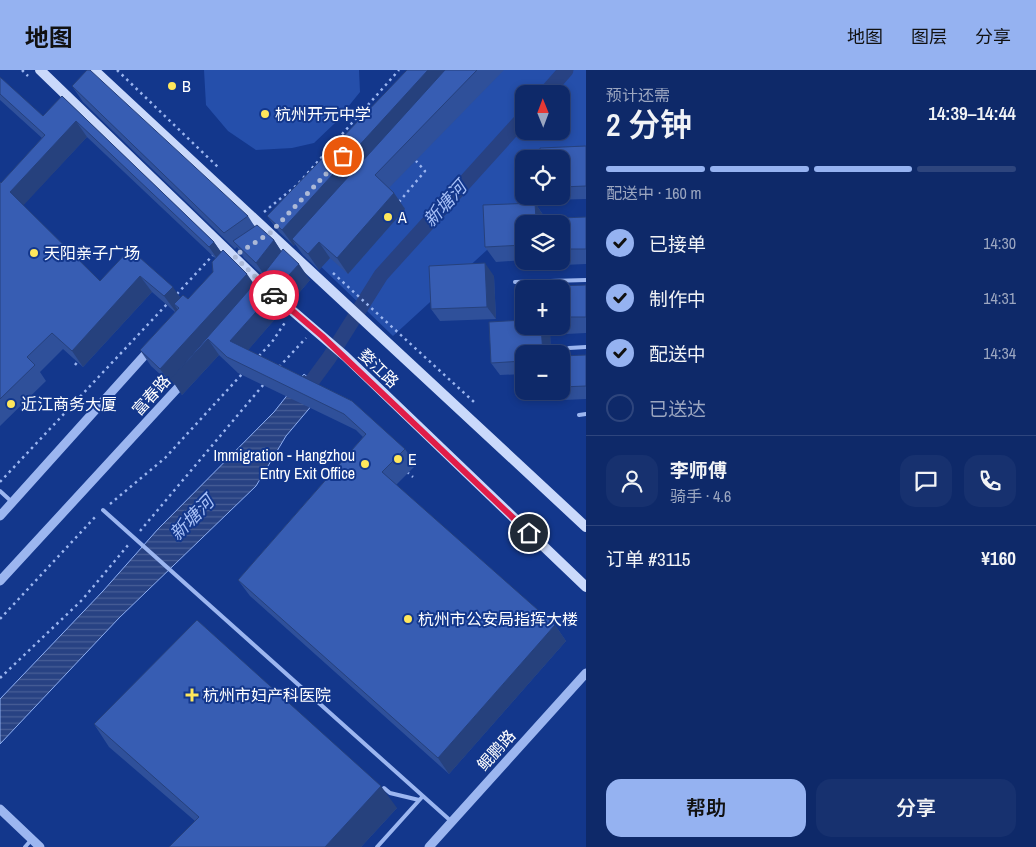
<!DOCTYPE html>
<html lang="zh">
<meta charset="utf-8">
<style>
body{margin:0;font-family:"Archivo Narrow","Noto Sans SC",sans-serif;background:#17316f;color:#f1f3f6;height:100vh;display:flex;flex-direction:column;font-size:19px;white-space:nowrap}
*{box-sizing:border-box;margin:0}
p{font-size:16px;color:#9ba6c0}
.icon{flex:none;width:28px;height:28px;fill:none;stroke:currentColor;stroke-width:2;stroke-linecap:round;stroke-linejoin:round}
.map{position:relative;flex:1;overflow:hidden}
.side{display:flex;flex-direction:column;background:#0e2969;width:450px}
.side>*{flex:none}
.needle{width:32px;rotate:359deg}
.buttons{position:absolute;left:515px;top:15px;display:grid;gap:10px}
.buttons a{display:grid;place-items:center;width:55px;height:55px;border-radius:10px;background:#0e2969;box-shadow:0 2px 8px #0003,0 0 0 1px #2e457d;font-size:25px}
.pin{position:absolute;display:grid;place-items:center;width:42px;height:42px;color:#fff;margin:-21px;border:2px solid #fff;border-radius:50%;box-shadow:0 1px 5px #0007}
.courier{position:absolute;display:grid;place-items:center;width:50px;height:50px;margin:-25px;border:4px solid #e11d48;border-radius:50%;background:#fff;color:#222;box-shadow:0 1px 6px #0007}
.headline em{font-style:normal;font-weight:600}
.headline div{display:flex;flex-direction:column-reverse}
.headline{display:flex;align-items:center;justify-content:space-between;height:85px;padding:0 20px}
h1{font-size:32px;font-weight:600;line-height:38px}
.bar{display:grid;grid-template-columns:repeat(4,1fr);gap:8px 5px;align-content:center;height:60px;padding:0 20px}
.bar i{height:6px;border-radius:4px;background:#2e457d}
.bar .on{background:#95b2f1}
.bar p{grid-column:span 4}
.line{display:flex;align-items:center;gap:12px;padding:0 20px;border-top:1px solid #2e457d}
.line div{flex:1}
.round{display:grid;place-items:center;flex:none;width:52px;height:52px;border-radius:15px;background:#17316f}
ol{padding:0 20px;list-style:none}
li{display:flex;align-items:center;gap:15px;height:55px}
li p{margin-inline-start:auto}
li .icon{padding:5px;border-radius:50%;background:#95b2f1;color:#111;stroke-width:4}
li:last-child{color:#9ba6c0}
li i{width:28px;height:28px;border:2px solid #2e457d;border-radius:50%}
.action{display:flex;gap:10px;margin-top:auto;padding:10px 20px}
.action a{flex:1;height:58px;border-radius:15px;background:#95b2f1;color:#111;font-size:20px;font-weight:600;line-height:58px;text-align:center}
.action a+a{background:#17316f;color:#f1f3f6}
header{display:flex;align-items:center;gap:30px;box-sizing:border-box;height:70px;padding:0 25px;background:#95b2f1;color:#111}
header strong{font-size:24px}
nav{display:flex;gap:28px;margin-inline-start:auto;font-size:18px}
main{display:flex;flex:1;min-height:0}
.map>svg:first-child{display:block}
</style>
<header>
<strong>地图</strong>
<nav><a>地图</a><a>图层</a><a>分享</a></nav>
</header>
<main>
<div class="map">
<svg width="586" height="777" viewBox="0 0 586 777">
<defs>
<pattern id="water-rules" width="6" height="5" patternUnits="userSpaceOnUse" patternTransform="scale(1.25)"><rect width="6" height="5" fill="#284283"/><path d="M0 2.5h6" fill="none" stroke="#485e96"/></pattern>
</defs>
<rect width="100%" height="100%" fill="#13378c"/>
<path fill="#254fab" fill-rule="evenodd" d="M204,0H359L360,22L335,53L314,73L292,78L256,80L228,61L206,35Z
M482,0H586V90L524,89V126H546L393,266L312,188ZM524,24H561V61H524Z"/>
<path fill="url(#water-rules)" stroke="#8eaff4" d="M304,304L324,321L286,366L256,416L119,548L0,674V629L103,521L158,459L274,342Z"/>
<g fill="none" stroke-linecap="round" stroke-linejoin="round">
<path stroke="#284283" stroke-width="15" d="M545,24L566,0
M301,326L329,288L381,205L524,47"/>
<path stroke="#9cb6f0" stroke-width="2.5" stroke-dasharray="2.5 4" stroke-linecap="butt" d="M22,0L28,6
M117,0L219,98
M399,132L425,101L416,91
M264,142L297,115L399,0
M333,203L474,332
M177,224L214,184
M259,286L272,272L286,251
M75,295L79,290
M279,297L306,268
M407,402L413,407
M0,412L168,233
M110,434L165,388L243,303
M140,461L264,314
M0,549L96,446
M0,608L82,530L129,474"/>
<path stroke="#9cb6f0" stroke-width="4" d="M515,212L586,210
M569,278L586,277
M579,345L586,344
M0,421L12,432
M103,440L452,752
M384,718L390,723L419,730
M25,777L32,769
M377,777L423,726"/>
<path stroke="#9cb6f0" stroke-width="9" d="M0,446L152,277
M0,511L185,310
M0,739L40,777
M429,777L586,603"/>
<path stroke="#cad9fb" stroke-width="10" d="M40,0L267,219L345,286L586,517
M94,0L586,457"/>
</g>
<path fill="#2f509a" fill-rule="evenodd" d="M407,0H504L389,118L394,123L405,139L348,204L330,188L319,200L303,185L295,174L294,176L279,162L267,146Z
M0,7L43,46L62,26L214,172L221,182L254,215L271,225L282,241L248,280L405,379L416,395L396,415L555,555L566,571L449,704L250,526L238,510L363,367L356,360L238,303L219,285L182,325L174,313L172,315L151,296L140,280L175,242L152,222L83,297L63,279L40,302L46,311L0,356V112L1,113L42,68L0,30ZM87,67L215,188L213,202L188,229L180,227L130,179L100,211L23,135Z
M72,16L248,146L255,157L274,170L281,181L310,210L292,231L276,218L269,207L267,209L244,188L237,177L235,179L83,32Z
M586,76V129L550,130L548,126H561V89Z
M535,133L546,149L586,147V194L563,195L561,191V154H524V190L496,192L485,177L483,135Z
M494,206L496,249L440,251L431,239Z
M586,215V263L566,264L561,256V219Z
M524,256H546L550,262L551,284H524V304L500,305L491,293Z
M586,285V329L564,330L558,321H561V286Z
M94,654L397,738L361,777H169L195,751L109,677Z"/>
<path fill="#26417d" d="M428,0H454L292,169L295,174L294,176L282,160Z
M76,51L87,67L21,138L10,122Z
M394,123L405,139L348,204L337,188Z
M535,133L545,148L546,154L536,149Z
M274,170L285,187L265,202L269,207L267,209L256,193Z
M214,172L225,188L220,193L209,177Z
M319,172L330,188L319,200L308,184Z
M485,193L494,206L496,249L487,237Z
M299,194L310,210L292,231L280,215Z
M247,204L258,220L208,269L219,285L182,325L174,313L172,315L160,299Z
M140,206L152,222L83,297L72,281Z
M173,217L184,233L174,234L178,240L176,242L164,226Z
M271,225L282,241L242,287L230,271Z
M541,256H546L550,262L551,284H543Z
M555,555L566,571L449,704L438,688Z
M381,716L397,738L361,777H325Z"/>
<path fill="#375db3" stroke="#26417d" d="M87,0H90L248,146L224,163L72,16Z
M407,0H428L282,160L267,146Z
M445,0H477L375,105L394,123L337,188L319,172L308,184L292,169Z
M0,7L43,46L62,26L214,172L209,177L76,51L10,122L100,211L130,179L173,217L164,226L140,206L72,281L52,263L27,287L35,295L0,329V112L1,113L45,65L0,24Z
M586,76V116L561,117V89H540V78Z
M535,133L536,149L586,147V179H561V154H524V175L485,177L483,135Z
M257,155L274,170L256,193L233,171Z
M283,179L299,194L280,215L265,202Z
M223,180L247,204L160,299L140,280L179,238L174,234L183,225L188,229L213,202L212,192Z
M485,193L487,237L431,239L429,196Z
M256,212L271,225L230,271L352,331L405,379L382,402L555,555L438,688L238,510L366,364L344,344L227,287L208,269L171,309Z
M586,215V247H561V219H554V216Z
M524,250V256H541L543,284H524V291L491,293L489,252Z
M586,285V316L561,317V286Z
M197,550L381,716L325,777H169L199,747L94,654Z"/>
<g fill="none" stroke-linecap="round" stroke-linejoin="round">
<path stroke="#acb9d7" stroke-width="5" stroke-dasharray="0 9" d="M274,225L234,186L270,163L343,86"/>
<path stroke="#e11d48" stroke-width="6" d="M274,225L322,266L529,463"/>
</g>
<g fill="#ffe75c" stroke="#13378c" stroke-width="2">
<circle cx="172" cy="16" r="5"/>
<circle cx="265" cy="44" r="5"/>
<circle cx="388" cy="147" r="5"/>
<circle cx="34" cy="183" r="5"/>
<circle cx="11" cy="334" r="5"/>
<circle cx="398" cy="389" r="5"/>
<circle cx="365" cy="394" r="5"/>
<circle cx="408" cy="549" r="5"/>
<path d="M189.5 617.5h5v5h5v5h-5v5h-5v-5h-5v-5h5z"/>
</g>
<g text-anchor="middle" stroke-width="4" stroke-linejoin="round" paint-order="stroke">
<g font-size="16" fill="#fff" stroke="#13378c" text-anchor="start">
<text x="182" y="22">B</text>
<text x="275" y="50">杭州开元中学</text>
<text x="398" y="153">A</text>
<text x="44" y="189">天阳亲子广场</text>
<text x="21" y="340">近江商务大厦</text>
<text x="355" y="391" text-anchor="end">Immigration - Hangzhou<tspan x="355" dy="18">Entry Exit Office</tspan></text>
<text x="408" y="395">E</text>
<text x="418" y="555">杭州市公安局指挥大楼</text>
<text x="203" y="631">杭州市妇产科医院</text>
</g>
<g font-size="16" fill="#fff" stroke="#13378c">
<text transform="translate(379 298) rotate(44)" y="6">婺江路</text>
<text transform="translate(151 325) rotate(-48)" y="6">富春路</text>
<text transform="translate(496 680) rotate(-48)" y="6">鲲鹏路</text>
</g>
<g font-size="18" font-style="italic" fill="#a8c1f8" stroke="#13378c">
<text transform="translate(445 134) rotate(-48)" y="6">新塘河</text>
<text transform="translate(192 448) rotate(-46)" y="6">新塘河</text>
</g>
</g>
</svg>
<div class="buttons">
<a><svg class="needle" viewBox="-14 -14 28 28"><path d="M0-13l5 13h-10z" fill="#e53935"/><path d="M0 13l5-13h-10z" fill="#9ba6c0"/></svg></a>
<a><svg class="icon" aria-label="locate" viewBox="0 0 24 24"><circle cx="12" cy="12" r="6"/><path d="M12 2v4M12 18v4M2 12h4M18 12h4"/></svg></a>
<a><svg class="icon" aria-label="layers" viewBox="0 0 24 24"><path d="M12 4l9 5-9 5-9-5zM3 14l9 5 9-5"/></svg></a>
<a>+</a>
<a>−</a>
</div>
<div class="pin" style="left:343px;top:86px;background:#ea580c"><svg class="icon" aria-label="bag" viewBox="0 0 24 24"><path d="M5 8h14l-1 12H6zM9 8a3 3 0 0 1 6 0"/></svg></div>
<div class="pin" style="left:529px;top:463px;background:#1f2937"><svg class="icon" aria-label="home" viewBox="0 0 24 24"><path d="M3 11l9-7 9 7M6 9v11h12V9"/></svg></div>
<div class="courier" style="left:274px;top:225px"><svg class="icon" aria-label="car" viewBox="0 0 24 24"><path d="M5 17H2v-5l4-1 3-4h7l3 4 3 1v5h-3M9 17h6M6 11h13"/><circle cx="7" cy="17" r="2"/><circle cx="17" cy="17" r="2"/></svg></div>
</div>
<section class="side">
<div class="headline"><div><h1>2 分钟</h1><p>预计还需</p></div><em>14:39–14:44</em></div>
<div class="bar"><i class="on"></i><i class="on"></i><i class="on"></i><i></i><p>配送中 · 160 m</p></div>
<ol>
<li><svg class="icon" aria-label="check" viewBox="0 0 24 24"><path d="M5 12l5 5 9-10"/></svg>已接单<p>14:30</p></li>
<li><svg class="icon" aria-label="check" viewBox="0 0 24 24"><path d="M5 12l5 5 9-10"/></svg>制作中<p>14:31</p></li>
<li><svg class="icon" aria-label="check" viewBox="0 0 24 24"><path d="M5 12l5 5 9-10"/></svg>配送中<p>14:34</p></li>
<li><i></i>已送达</li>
</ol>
<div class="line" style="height:90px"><a class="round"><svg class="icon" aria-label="person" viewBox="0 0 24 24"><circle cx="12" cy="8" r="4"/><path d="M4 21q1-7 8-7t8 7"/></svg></a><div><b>李师傅</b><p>骑手 · 4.6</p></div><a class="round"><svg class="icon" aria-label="chat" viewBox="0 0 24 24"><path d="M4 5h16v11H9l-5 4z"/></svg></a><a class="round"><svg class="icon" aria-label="phone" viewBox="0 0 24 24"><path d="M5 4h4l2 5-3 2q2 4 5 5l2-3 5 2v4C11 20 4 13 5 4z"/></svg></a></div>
<div class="line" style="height:65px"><div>订单 #3115</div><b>¥160</b></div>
<div class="action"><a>帮助</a><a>分享</a></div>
</section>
</main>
